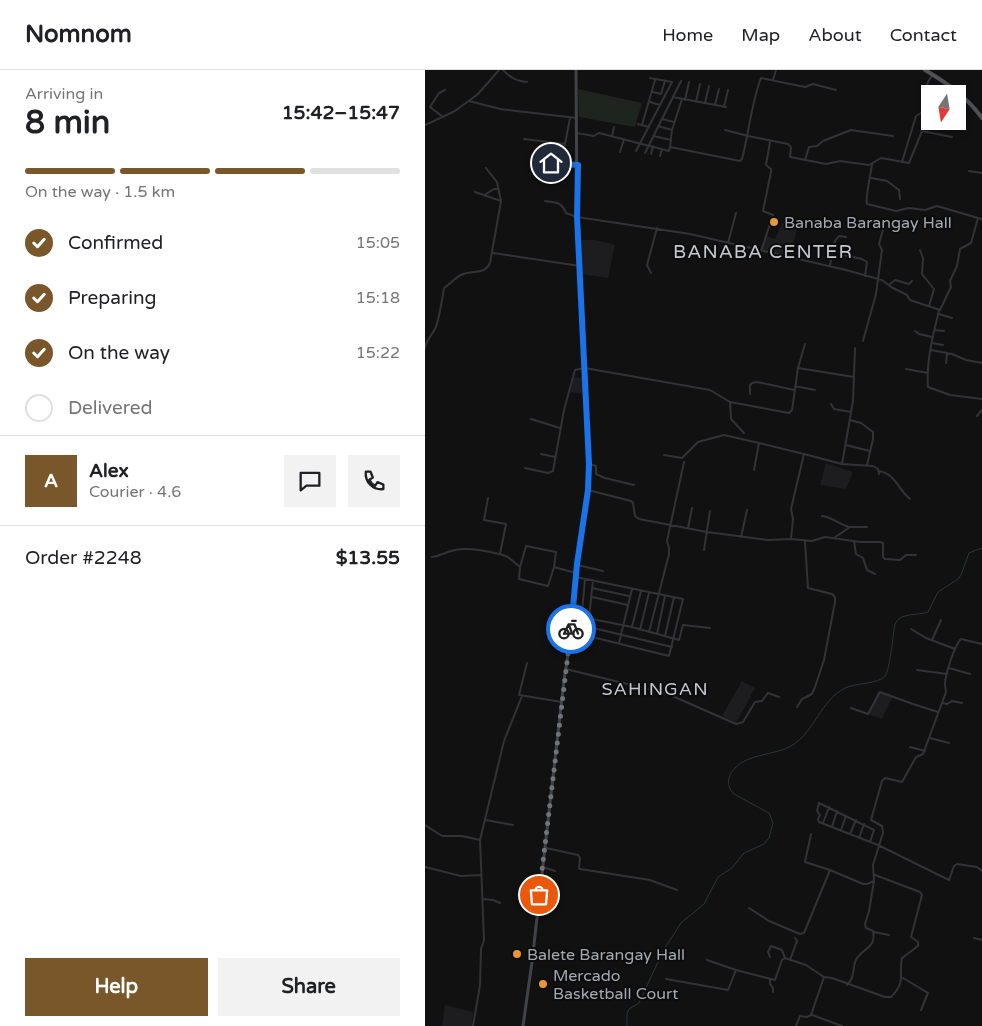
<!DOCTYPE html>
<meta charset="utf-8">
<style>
body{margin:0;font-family:"Varela Round",sans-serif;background:#f2f2f2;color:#202124;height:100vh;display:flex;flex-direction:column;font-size:19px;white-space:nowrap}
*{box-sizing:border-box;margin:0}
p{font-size:16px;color:#757577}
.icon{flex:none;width:28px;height:28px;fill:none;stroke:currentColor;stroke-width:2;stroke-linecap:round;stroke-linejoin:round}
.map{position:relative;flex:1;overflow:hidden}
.sheet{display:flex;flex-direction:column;background:#fff;width:425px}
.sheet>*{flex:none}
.needle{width:32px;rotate:192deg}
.buttons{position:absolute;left:496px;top:15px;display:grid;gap:10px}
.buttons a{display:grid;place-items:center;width:45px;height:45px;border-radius:0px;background:#fff;box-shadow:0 2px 8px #0003;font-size:25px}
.pin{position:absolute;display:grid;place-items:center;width:42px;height:42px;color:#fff;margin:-21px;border:2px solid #fff;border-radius:50%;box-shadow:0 1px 5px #0007}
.courier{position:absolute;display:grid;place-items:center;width:50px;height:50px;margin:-25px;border:4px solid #1a73e8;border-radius:50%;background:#fff;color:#222;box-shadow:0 1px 6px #0007}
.headline em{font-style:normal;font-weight:800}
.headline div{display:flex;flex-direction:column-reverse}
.headline{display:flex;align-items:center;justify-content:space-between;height:85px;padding:0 25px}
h1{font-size:32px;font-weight:800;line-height:38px}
.bar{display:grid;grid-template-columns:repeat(4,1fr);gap:8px 5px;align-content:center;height:60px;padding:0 25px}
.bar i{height:6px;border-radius:4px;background:#e0e0e0}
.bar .on{background:#7a572b}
.bar p{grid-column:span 4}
.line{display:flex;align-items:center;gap:12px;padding:0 25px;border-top:1px solid #e0e0e0}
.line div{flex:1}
.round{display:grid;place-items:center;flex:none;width:52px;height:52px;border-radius:0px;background:#f2f2f2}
ol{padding:0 25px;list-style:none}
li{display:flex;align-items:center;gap:15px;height:55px}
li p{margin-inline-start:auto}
li .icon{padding:5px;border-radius:50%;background:#7a572b;color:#fff;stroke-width:4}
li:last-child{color:#757577}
li i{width:28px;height:28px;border:2px solid #e0e0e0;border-radius:50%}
.primary-button{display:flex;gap:10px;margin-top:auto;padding:10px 25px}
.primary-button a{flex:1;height:58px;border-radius:0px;background:#7a572b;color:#fff;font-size:20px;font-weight:800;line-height:58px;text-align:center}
.primary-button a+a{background:#f2f2f2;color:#202124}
header{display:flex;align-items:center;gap:30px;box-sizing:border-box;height:70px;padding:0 25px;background:#fff;border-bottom:1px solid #e0e0e0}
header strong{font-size:24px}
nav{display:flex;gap:28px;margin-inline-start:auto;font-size:18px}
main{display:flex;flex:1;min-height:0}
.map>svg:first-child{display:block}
</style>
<header>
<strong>Nomnom</strong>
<nav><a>Home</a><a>Map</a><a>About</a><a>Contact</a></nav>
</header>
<main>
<section class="sheet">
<div class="headline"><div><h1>8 min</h1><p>Arriving in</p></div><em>15:42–15:47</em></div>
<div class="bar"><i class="on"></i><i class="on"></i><i class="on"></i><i></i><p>On the way · 1.5 km</p></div>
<ol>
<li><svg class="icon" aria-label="check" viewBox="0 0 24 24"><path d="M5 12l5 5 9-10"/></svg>Confirmed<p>15:05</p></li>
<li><svg class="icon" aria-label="check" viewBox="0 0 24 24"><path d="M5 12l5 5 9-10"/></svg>Preparing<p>15:18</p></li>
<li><svg class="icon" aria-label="check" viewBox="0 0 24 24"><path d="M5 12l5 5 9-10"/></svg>On the way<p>15:22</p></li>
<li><i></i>Delivered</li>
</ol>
<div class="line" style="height:90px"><b class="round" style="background:#7a572b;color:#fff">A</b><div><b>Alex</b><p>Courier · 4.6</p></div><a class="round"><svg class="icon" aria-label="chat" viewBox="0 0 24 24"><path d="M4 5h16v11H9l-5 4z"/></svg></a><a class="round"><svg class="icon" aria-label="phone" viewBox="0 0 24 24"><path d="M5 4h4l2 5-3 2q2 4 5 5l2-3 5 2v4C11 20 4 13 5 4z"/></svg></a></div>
<div class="line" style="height:65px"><div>Order #2248</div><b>$13.55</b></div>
<div class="primary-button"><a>Help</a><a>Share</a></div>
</section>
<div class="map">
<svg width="557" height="956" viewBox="0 0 557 956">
<rect width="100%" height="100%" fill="#111112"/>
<path fill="#1d1d1f" d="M357,153L372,158L365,187L336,180L341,166L350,169Z
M155,170H170L190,175L183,208L157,204Z
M149,307L158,308L159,324L145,322Z
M401,393L428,402L421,419L395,415Z
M317,611L330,618L311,653L297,646Z
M453,621L468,626L457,649L443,644Z
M20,935L48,942L47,956H17Z"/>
<path fill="#1d251e" d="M153,19L217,33L210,57L154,47Z"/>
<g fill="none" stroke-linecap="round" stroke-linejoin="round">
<path stroke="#2b353a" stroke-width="1" d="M202,956V944L204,939L214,933L238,881L256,853L279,834L293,807L307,798L319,783L339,774L344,768L348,753L344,743L309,724C301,716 302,706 310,698C322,684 351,685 366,676C390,662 394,632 420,618C430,613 454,614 460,606C465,600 468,564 470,554C476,542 491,546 503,542L513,522L533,509L536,505L544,483L557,478"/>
<path stroke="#323337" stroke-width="2" d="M78,0C86,8 91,11 102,12
M348,10L351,0
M228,22L236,24L240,11
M248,27L301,37
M260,30L264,12
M44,31L75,39L152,48
M225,32L235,35
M271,32L275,14
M280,33L284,16
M290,35L294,19
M299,37L303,20
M18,47L5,37L14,23L20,20
M237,49L249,52
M213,54L224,57
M0,55L30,41L53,24L74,0
M217,55L230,10
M233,56L247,60
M300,60L323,66L363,74L366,77L365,87L401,94L415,91L444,95L456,88L484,93L497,61L527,67
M152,63L169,66L174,63L244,81L245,77L315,91L317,89C324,63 326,34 336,8L380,17L388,14L411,20
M187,66L189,57
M228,66L246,70
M99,69L140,74
M245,77L247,60L257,29
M139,79L145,48
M211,81L247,12L225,8
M116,82L115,91L150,95
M195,82L199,69
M220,83L256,11
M226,84L228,76
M235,86L237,79
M380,90L384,77L392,76L398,71L426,60L468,66
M477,92L491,46L498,42C499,30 499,15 507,6
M447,94C446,104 440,127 442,134L471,141L484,138L500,140L512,136L553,148
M544,101L557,103
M446,108L462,111L474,120L475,129
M50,122L76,131
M61,124L69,119H73
M120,131C131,133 136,131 141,143L152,147L265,164L421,200L457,210L466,217L482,225L485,230L515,240L526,217L525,211L532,196L535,179L546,173L553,148L557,149
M303,173L311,143
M495,180L498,188L497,204L509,219L504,236
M336,181L348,145L338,141L346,102V99L341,95L345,72
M68,183L155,196
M419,185L437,189L442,192L440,206
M405,195L410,171L414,166L421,167
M226,203L222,195L232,158
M464,215L470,210L484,214L487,211
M514,241C508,265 501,292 503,317L525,325L557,329
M514,244L527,248
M510,260L519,261
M490,261L494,264L507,267
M438,271L451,224L457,180L454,174L459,156
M507,273L518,275
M0,278C1,270 8,264 11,257C15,244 17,231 19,218C25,214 30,208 36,205C47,199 59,206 65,193L76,131L72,112L61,98
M506,280L527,284L541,290L557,293
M521,293L522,283
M373,298L380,274
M481,299L503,303
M370,316L390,320
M325,324V315L327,313L332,312L369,320
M305,332L306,349L319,363
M406,334L409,339L426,342
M552,346L557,340
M106,349L135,358
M425,350L436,353L448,362V369L442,395
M421,375L445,381
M116,384L130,387
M379,384L417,394L448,396L453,399L454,404
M239,385L257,388L273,372L299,365L334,373
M164,394L171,396V404L180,408L209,415
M417,394L428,331L430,278
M100,398L123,403L128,401L139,340L150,300L160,298L285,320L305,332L364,343L367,340L373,298L429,307
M329,400L334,373L379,384L366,439L368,449L366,469
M454,401C471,404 474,421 485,429
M163,420L206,431L208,433L210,446L214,449L282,462L343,470L366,469L387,471L400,467L435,472H455L458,473V487L460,489L475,490L481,485H491
M63,428L59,450L81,454L75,484L83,487L95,497
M397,446C407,447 414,454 424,457
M263,458L267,438
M316,467L322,440
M409,468L425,457H442
M429,471L431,484L438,488L442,500L450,504
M101,476L131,482L129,497L123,516L94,509L95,497Z
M279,480L285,441
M7,487C15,486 19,483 26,481C41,476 60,481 75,484
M152,495L178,501
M129,497L151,503
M151,507L258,529L244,586L155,564L160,509
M167,518L204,526
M167,527L203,535
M137,543L207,557L254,570L258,555L285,558
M164,548L168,510
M156,555L247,577
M207,557L216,521
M486,559L501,568L530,579
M215,560L224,523
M224,562L244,484V478L242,471L259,392
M232,564L240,526
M240,566L249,527
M507,570L516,550
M194,573L207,519
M102,593L94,625L137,632
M524,598L545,604
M141,599L243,624L311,654L318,652L330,632L337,631L343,623L354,627
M492,600L522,604
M517,633L522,634L527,631L537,633
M372,637L377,629L387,624L390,617L399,590L410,532V527L407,524L383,518L380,471
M426,638L443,644L455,622L488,634L513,642
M505,668L524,673
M485,677L500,681
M61,750L88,755
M398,753L404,737
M0,755L17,766H37L55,770
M407,757L412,741
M416,760L421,746
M386,764L380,792L405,800L438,814H442L449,811
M425,764L431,750
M434,768L439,754
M445,772L449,760L394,733L392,741L395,745L393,749L394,752L453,775L524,810L529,796L532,794L552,797L557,801
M121,778L153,785L155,788L154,798L155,799L225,810L252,820
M0,797L36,806L56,805
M118,797L130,801
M58,829L68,830L75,833
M324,838L344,851L375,864L379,863L405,800
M449,862L464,865
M549,868L557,870
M345,887L343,882L346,876L357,880L360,888
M360,888L381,895L399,907
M282,890L311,900
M365,890L372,871L370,868
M478,908L503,923L496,940
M241,909L303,920L311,900L350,910L357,890L360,888
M345,910V914L348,918V922
M422,915C429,909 428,900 430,892C435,878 452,880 448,861L441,858L440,854L444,841L449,811L448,795L458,763L457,756L446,750L457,711L460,708L477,712L491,687L498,684L521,622C521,619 520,617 520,614C520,605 530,574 536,569L557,574
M387,945L417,956
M48,956L55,915L56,879L59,870L55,770L79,671L97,626
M371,956L375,946L382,947L386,945L399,907L407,908L460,927H466C482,911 473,905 477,888L493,876V872L486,867L497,825L495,822L450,805"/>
<path stroke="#404347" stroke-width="3" d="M98,956L107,892L139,610L145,572L152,495L161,440L164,393L152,147L151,0"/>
<path stroke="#4e5156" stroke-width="4" d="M500,0C522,13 542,27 557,48"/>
</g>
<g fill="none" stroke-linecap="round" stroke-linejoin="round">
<path stroke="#70747a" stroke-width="5" stroke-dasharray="0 9" d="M114,825L146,559"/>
<path stroke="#1a73e8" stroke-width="6" d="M126,93L153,95L152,147L164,394L163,420L152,494L146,559"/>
</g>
<g fill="#e79834" stroke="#0c0c0d" stroke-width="2">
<circle cx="349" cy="152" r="5"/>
<circle cx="92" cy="884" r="5"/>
<circle cx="118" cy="914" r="5"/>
</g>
<g text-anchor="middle" stroke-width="4" stroke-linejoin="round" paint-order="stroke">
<g font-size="16" fill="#a3a9b2" stroke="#0c0c0d" text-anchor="start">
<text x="359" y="158">Banaba Barangay Hall</text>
<text x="102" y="890">Balete Barangay Hall</text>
<text x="128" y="911">Mercado<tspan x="128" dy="18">Basketball Court</tspan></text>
</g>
<g font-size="18" letter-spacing="1" fill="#c4c8cf" stroke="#0c0c0d">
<text x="230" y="625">SAHINGAN</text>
</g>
<g font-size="19" letter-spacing="1" fill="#c4c8cf" stroke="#0c0c0d">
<text x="338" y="188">BANABA CENTER</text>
</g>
</g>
</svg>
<div class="buttons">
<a><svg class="needle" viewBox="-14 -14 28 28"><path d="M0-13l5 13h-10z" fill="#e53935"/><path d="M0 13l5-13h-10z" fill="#757577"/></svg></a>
</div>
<div class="pin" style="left:114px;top:825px;background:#ea580c"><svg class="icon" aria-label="bag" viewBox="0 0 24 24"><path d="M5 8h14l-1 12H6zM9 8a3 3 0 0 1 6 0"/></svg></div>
<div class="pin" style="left:126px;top:93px;background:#1f2937"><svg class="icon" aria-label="home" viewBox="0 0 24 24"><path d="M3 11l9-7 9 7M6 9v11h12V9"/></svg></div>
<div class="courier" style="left:146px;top:559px"><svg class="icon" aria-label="bike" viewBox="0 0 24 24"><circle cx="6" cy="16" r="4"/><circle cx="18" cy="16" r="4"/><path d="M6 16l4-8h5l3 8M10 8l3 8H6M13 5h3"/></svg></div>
</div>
</main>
